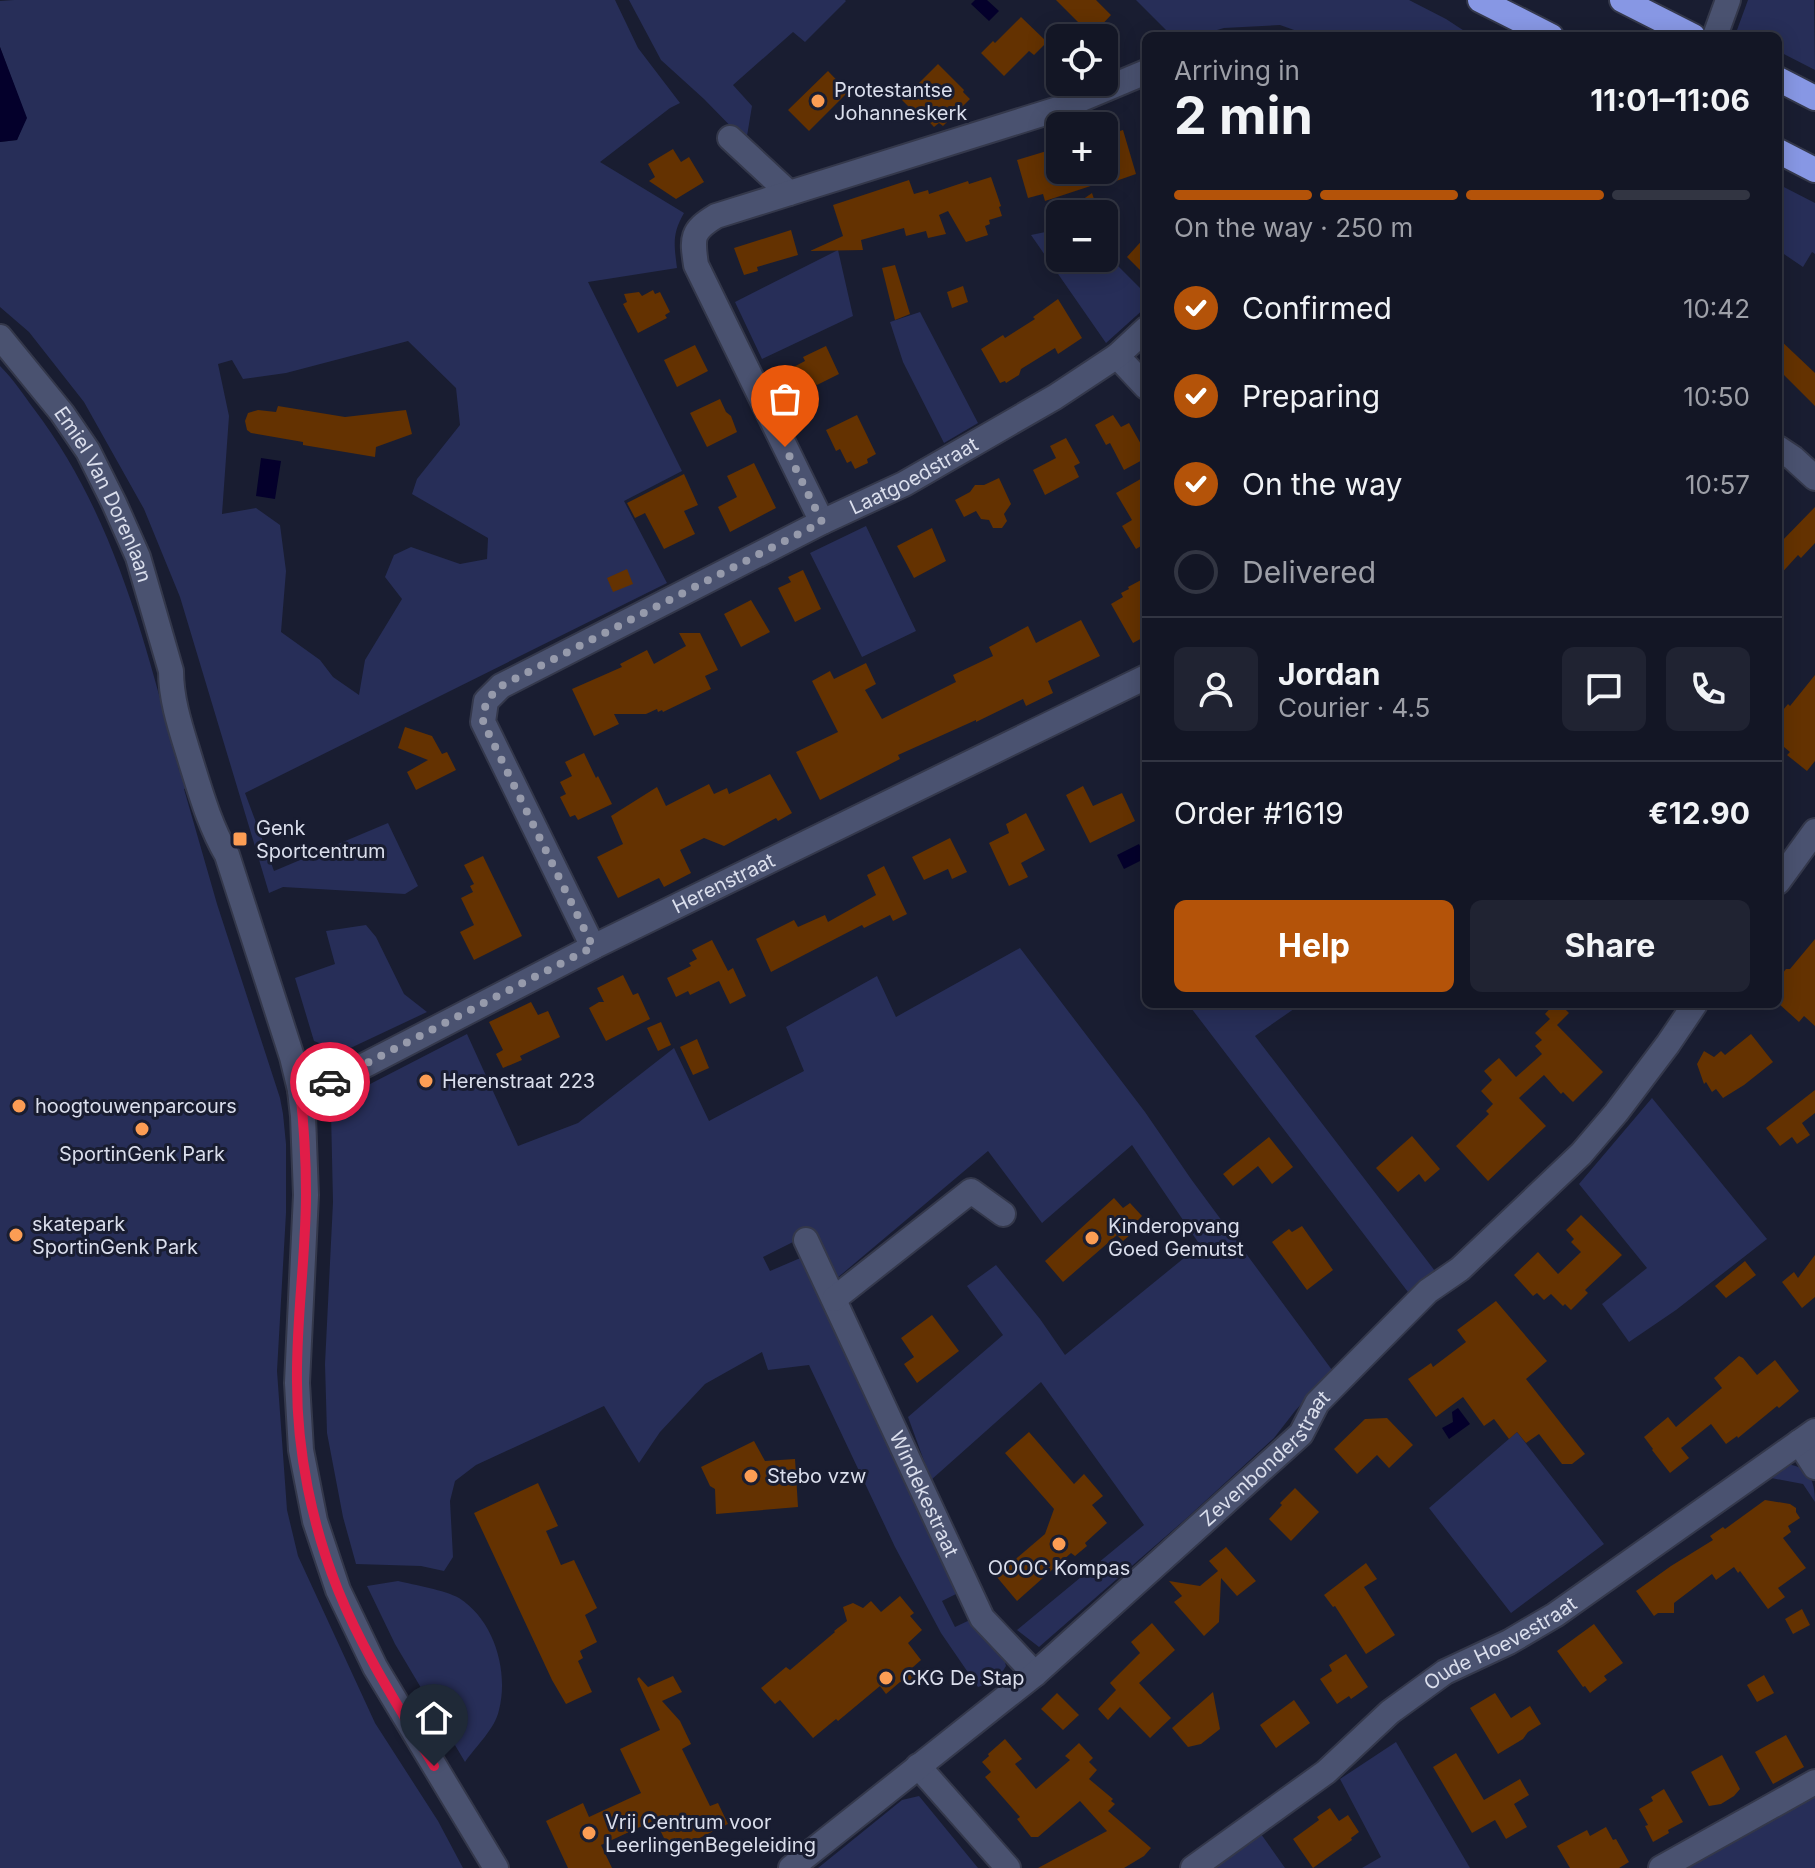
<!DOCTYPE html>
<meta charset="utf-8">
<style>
body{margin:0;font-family:Inter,sans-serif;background:#202332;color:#f1f3f6;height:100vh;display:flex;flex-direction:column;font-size:30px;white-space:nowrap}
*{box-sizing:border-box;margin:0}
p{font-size:26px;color:#9d9fa7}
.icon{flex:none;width:44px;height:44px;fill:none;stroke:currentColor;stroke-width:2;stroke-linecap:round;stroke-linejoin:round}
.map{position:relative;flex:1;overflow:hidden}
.side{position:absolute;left:1142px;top:32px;width:640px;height:976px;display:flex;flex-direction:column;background:#131625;border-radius:12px;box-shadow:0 4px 20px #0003,0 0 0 2px #323542}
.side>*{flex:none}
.fabs{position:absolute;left:1046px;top:24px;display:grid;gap:16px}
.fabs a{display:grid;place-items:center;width:72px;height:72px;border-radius:12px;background:#131625;box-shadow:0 4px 20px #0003,0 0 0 2px #323542;font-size:40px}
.pin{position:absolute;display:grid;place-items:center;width:68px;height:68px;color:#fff;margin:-82px -34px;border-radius:50% 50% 50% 0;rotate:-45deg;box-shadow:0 0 8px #0007}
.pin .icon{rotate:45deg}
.courier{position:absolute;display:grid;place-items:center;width:80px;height:80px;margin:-40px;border:6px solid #e11d48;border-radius:50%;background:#fff;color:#222;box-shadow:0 2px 10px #0007}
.overview em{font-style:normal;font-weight:700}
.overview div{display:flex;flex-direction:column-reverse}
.overview{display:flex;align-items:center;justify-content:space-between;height:136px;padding:0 32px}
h1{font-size:52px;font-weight:700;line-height:60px}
.bar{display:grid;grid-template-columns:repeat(4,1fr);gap:12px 8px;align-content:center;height:96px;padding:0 32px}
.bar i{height:10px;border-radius:6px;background:#323542}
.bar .on{background:#b45309}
.bar p{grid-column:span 4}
.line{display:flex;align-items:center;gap:20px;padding:0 32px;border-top:2px solid #323542}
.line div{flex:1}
.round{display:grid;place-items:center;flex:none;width:84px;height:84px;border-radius:12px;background:#202332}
ol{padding:0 32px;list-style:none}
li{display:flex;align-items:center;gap:24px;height:88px}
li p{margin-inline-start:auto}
li .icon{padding:8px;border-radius:50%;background:#b45309;color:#fff;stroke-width:4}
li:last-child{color:#9d9fa7}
li i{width:44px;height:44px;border:4px solid #323542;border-radius:50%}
.cta{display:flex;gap:16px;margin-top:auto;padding:16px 32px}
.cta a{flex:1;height:92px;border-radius:12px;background:#b45309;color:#fff;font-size:32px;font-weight:700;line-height:92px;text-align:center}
.cta a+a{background:#202332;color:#f1f3f6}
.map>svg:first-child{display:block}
</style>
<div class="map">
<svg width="1815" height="1868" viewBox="0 0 1815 1868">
<rect width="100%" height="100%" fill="#191d31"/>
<path fill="#272e58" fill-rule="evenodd" d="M14,0H615L638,48L680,103L670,108L600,162L684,213C672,234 674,244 677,268L588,282L682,471L624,501L667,583L245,793L274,871L388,823L418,886L405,894L283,887L269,893L180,597L144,509L84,402L29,332L0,307V142L17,140L26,118L0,47V1ZM408,341L456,388L460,425L417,479L412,494L488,538L487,559L460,564L411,547L394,555L385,577L402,599L365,660L359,695L333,677L320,660L281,632L286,571L280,525L256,508L222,514L229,416L218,364L232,360L243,379L286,373Z
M629,0H845L846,1L805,42L793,32L733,85L752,106L746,142L704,99L661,60Z
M1136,0H1409L1446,19L1472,36H1311L1280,25L1224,28L1196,36H1172Z
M1748,0H1814L1815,70L1778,51V36H1748L1737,30Z
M1778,184L1815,203V254L1812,252L1803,267L1778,250Z
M1060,229V258H1104V252L1146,294V307L1106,343L1031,235Z
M838,250L853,316L762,359L735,302Z
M920,312L978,423L944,443L903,362L890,322Z
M0,366C13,379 23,394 34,409C114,514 146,644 179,770L183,772L188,787L184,789L217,904L280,1098L283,1114L286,1144V1213L277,1371L287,1510L298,1556L375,1723L438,1821L463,1868H0Z
M866,526L916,631L862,657L810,553Z
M366,925L376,937L404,994L427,1012L342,1052L314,1041L295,978L335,964L326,931Z
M1020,948L1145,1112L1191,1179L1332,1370L1295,1411L1274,1438L1188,1517L1039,1647L1017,1630L1144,1525L1041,1382L931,1480L908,1417L1003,1335L967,1286L996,1265L1040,1319L1065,1355L1200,1245L1132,1145L1042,1223L988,1151L836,1279L811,1233L763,1257L770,1271L805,1256L958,1593L942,1601L955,1627L972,1619L1003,1654L1006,1666L997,1680L978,1687L941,1633L895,1547L809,1365L768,1370L762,1352L705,1384L660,1432L639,1463L604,1406L476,1465L455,1481L450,1501L453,1557L444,1571L421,1566L356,1564L343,1517L327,1433L325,1364L333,1202L331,1112L343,1098L467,1034L518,1146L578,1123L674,1048L709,1121L804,1071L786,1027L877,976L896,1017Z
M1188,1004H1301L1255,1036L1435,1271L1411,1296Z
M1652,1098L1767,1239L1676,1310L1629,1342L1602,1304L1647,1268L1579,1184Z
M1517,1432L1604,1544L1511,1613L1429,1508Z
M1783,1464C1809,1465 1815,1480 1815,1502L1803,1484L1766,1477Z
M398,1581C414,1585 445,1590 459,1598C494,1620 509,1671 499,1710C495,1729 476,1746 465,1762L395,1644L367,1586Z
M1396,1742L1470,1868H1362L1381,1857L1340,1779Z
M1815,1791V1868H1680Z
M919,1796L978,1868H818L902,1800Z
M1261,1834L1285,1868H1216Z"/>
<path fill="#04002b" d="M975,0H987L999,11L989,21L971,4Z
M0,47L27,118L17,140L0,142Z
M261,458L281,461L275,499L256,496Z
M1139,844L1146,858L1124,869L1117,855Z
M1458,1408L1470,1424L1449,1439L1442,1428L1453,1422L1452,1412Z"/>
<path fill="#643201" d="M1056,0H1096L1111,15L1095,32L1086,23L1082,26Z
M1021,17L1047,42L1034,55L1029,51L1004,76L981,53L993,41L995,43Z
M938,64L964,90L963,92L970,99L943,126L939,123L934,127L919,111L916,114L902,100Z
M828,71L848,92L809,131L788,110Z
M1123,130L1136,174L1116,181L1115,178L1045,201L1043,194L1028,198L1017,160L1060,147V170H1104V136Z
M673,149L681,162L689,157L704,182L676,199L649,181L655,177L648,164Z
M991,177L1001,206L999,207L1002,216L989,220L990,224L985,226L988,235L966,242L948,211L939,215L946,234L928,238L926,231L906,236L904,228L861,240L863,250L810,251L843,236L833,205L909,180L914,194L928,190L929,194L968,181L969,184Z
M1092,193L1099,214H1062Z
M791,230L798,255L757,267L758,271L744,275L734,248Z
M1146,236V276L1127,257Z
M895,265L910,314L895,320L882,268Z
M963,286L968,302L952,308L947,292Z
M653,290L655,294L660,292L670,312L665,315L667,318L638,333L623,304L627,302L624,294L639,292L642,296Z
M1058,299L1082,338L1058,354L1055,348L1021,369L1019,375L1006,383L1005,381L1000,383L981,349L1003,335L1005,338L1035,319L1033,317Z
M1778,338L1815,373V406L1778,369Z
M695,345L708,371L677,387L664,360Z
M826,346L839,374L817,385L813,383L798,391L788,370L805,361L803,357Z
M720,399L726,412L731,416L737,432L707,447L690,413Z
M278,406L345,417L406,410L412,434L376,447L375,457L303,445V442L251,433L247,430L245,421L248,413L258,410L276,412Z
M857,415L876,454L867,459L868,463L855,469L851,461L847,463L840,449L836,451L826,430Z
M1113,415L1121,427L1129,423L1146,453V458L1124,470L1110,443L1106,445L1095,425Z
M1066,438L1080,463L1074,466L1079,477L1045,495L1033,470L1056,458L1050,446Z
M754,463L776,508L730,532L718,507L737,497L727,476Z
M684,474L698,505L684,511L695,534L664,549L645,513L635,518L627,503Z
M1146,476V543L1136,549L1122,526L1132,520L1116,493Z
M999,478L1011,504L1004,514L1007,521L1002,528H993L989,520L981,519L976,511L964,517L955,500L970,492L975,485H984Z
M1815,507V543L1801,558L1798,555L1778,577V545Z
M932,528L946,561L914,578L897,546Z
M627,569L633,584L613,592L607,578Z
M803,570L821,609L795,622L778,588L791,582L788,577Z
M1141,580L1146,589V636L1133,643L1111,604L1123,597L1121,593L1129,589L1128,587Z
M751,600L770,632L741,647L724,614Z
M1081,620L1100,656L1048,681L1053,693L1026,706L1023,699L976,722V720L898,755L900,759L820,800L796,752L838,732L812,681L830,671L834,679L866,663L876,684L865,690L882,719L956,682L953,675L993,656L989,647L1028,626L1036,643Z
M679,633H700L718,670L705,676L711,689L663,712L662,710L658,712L657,709L646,714H614L619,724L594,736L572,689L622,667L620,664L647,650L654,664L686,646Z
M1815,675V761L1807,771L1787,755L1790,752L1778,742V716L1788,704L1790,706Z
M405,727L432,736L442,754L447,752L456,770L416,790L407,772L428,760L398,748Z
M584,753L596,778L598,776L612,804L578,820L575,815L570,817L560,797L566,794L560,782L572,776L565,762Z
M770,774L792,813L778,821L776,818L724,846L704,838L680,850L691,873L664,887L659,878L618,898L597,857L623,844L611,816L657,787L666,806L709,784L714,794L727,788L729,794Z
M1083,786L1093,806L1122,793L1135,821L1090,843L1066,795Z
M1026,813L1045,850L1021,863L1028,877L1009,886L989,843L1009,833L1006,824Z
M950,838L967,872L952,879L948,869L924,880L912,857Z
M483,856L522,936L474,960L460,932L474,925L461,898L473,892L470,886L474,884L464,865Z
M884,866L907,914L893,921L890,915L864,928L862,925L771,972L756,939L794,920L798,927L825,915L828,922L876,895L867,875Z
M1815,939V1026L1804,1016L1799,1022L1778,1003V987L1781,983L1782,974L1786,969H1790Z
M712,940L728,971L733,968L746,996L730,1004L719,981L690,995L688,991L676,997L667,978L691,966L689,963L697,959L692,950Z
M623,975L633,995L638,993L650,1019L606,1041L589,1008L599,1002H604L597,988Z
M531,1002L538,1015L548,1011L560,1037L520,1056L522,1060L503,1068L496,1054L503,1050L489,1022Z
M1554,1004H1560L1569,1013L1557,1025L1603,1072L1573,1102L1563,1092L1561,1094L1544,1075L1519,1098L1546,1126L1488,1181L1456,1146L1489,1114L1486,1111L1493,1104L1481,1091L1492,1080L1484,1071L1499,1058L1516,1077L1542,1054L1535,1046L1542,1040L1535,1033L1550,1019L1545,1014Z
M661,1022L671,1045L658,1051L647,1028Z
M1751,1034L1773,1062L1744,1085L1723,1098L1716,1089L1712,1092L1706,1082L1704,1084L1697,1064L1704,1051L1714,1057L1721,1051L1725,1055Z
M697,1039L709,1068L693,1075L680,1047Z
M1815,1090V1113L1802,1123L1810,1135L1797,1144L1792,1137L1780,1146L1766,1128Z
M1412,1136L1440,1169L1425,1182L1419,1174L1398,1192L1376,1168Z
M1269,1137L1293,1167L1272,1184L1258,1166L1233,1186L1223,1174Z
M1114,1198L1123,1208L1130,1203L1142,1216L1136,1222L1139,1227L1123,1241L1117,1235L1063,1282L1045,1261Z
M1581,1215L1622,1255L1585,1290L1588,1293L1571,1310L1565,1304L1563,1306L1551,1294L1544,1300L1537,1293L1533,1296L1514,1275L1538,1252L1558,1274L1581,1252L1571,1242L1574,1239L1566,1230Z
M1302,1226L1333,1270L1307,1290L1272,1242L1289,1229L1292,1232Z
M1815,1255V1297L1802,1308L1782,1282L1794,1272L1798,1278Z
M1745,1261L1756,1275L1726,1298L1715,1286Z
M1496,1301L1547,1361L1526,1379L1585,1454L1572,1464H1562L1539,1434L1526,1443L1517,1432L1509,1439L1494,1419L1484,1426L1463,1397L1436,1417L1408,1379L1431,1363L1433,1367L1466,1342L1457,1330Z
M932,1315L959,1351L917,1383L904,1364L914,1357L901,1338Z
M1739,1356L1743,1358L1757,1375L1775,1360L1799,1391L1779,1408L1777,1406L1738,1438L1737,1436L1726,1444L1711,1424L1681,1448L1689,1458L1670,1473L1652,1450L1653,1449L1644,1437L1668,1417L1676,1427L1722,1388L1714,1378Z
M1387,1418L1413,1445L1389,1468L1377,1455L1357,1474L1334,1449L1365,1419Z
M1029,1432L1074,1484L1084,1474L1103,1496L1092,1505L1107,1523L1085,1543L1087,1546L1075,1556L1071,1553L1017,1601L996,1576L1045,1534L1054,1509L1005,1453Z
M754,1441L765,1461L795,1459L798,1507L716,1514L715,1489L710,1486L701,1467Z
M538,1483L558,1526L546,1531L561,1565L574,1560L597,1608L585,1615L597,1642L580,1651L583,1658L578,1661L592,1692L566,1704L552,1680L474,1513Z
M1295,1488L1319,1512L1291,1541L1269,1519L1282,1505L1280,1503Z
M1765,1500L1790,1504L1796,1508V1512L1800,1518L1788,1526L1791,1532L1783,1538L1806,1568L1778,1588L1785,1597L1768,1609L1740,1571L1738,1573L1734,1567L1716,1580L1712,1574L1674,1603V1613H1658L1654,1616L1636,1591L1671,1566L1713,1540L1710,1536L1723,1527L1725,1529Z
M1226,1547L1256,1581L1237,1596L1221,1578L1219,1622L1204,1636L1174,1602L1182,1596L1169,1581L1200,1586L1218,1571L1209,1561Z
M1366,1563L1377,1579L1364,1587L1395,1635L1366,1654L1335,1606L1333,1607L1324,1595Z
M900,1596L914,1613L910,1616L922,1630L908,1643L921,1660L912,1668L918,1685L900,1682L886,1694L880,1686L838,1721L836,1719L813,1738L780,1700L775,1704L761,1688L786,1667L790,1670L835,1632L834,1631L847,1621L843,1607L853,1603L863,1608L871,1601L881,1612Z
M1802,1609L1810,1625L1793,1634L1785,1619Z
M1152,1623L1175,1650L1139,1683L1171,1718L1150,1738L1120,1707L1108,1720L1098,1709L1116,1690L1110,1683L1140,1653L1131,1642Z
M1594,1624L1623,1663L1604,1676L1607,1680L1590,1693L1585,1686L1583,1687L1557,1651Z
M1346,1654L1368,1687L1351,1699L1349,1696L1337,1704L1320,1679L1332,1671L1329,1665Z
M1764,1675L1774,1693L1757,1702L1747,1685Z
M673,1676L682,1692L662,1701L680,1721L691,1744L682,1749L710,1806L718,1803L728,1824L671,1852L655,1820L601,1845L612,1868H568L546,1821L583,1803L589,1817L641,1793L620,1749L660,1730L637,1679L639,1677L648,1687Z
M1213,1692L1220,1729L1201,1744L1188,1747L1172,1728Z
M1057,1693L1079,1715L1063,1730L1041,1709Z
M1495,1693L1511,1718L1530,1706L1541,1724L1528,1732L1523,1739L1498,1754L1470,1708Z
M1294,1700L1310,1723L1276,1748L1260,1725Z
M1786,1735L1804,1767L1773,1784L1755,1752Z
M1005,1739L1022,1759L1015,1764L1036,1789L1070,1760L1065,1756L1079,1743L1093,1758L1089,1762L1097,1770L1089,1779L1113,1799L1111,1801L1115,1804L1108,1811L1151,1848L1144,1856L1124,1868H1038L1107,1831L1080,1801L1038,1837H1031L1017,1819L1020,1817L985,1777L991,1772L982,1762L989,1756L988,1754Z
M1456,1753L1484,1800L1520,1779L1529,1795L1514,1804L1527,1827L1506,1839L1495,1820L1472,1833L1433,1767Z
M1722,1755L1740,1789L1734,1796L1721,1804L1709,1806L1691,1772Z
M1664,1789L1683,1822L1668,1830L1669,1833L1653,1842L1645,1826L1648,1825L1639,1809L1653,1801L1651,1797Z
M1330,1808L1339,1821L1348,1815L1359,1832L1351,1838L1352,1840L1313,1868L1293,1839L1319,1820L1317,1817Z
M1606,1827L1613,1840L1616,1839L1629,1862L1619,1868H1570L1557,1846L1587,1830L1590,1836Z"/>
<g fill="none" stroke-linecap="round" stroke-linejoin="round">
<defs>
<g id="minor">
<path d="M1715,36L1728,0"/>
<path d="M730,138L789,193"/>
<path id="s1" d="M0,337L62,413L88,451L114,503L138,557L171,671C171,702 182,732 191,762C201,794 210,826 227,855L292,1057L300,1090L303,1116L306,1195L297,1383L301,1450L315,1521L338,1590L375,1667L496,1868"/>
<path d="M1117,356L1146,387"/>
<path d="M1778,448L1793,458L1815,478"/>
<path d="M822,522L696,265C692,238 691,231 716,216L1058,109L1146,72"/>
<path d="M1778,882L1815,831"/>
<path id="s2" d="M593,947L483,722L486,701L501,686L822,522L904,484L1055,397L1117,356L1146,329"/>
<path id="s3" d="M300,1090L322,1085L342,1077L593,947L1146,677"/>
<path id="s4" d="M806,1240L982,1618L1035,1674"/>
<path d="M834,1299L971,1191L1003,1214"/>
<path d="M1799,1442L1815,1467"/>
<path d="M918,1766L1008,1868"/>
<path id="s5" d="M791,1868L1035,1674L1301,1434L1317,1403L1428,1291L1460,1269L1581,1154L1616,1113L1668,1044L1695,1004"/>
<path id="s6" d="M1193,1868L1326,1772L1390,1712L1445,1672L1509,1642L1555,1615L1815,1431"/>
<path d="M1661,1868L1815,1782"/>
</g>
<path id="highway" d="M1480,0L1551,36
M1622,0L1693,36
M1778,79L1815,98
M1778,151L1815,170"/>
</defs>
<use href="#minor" stroke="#34384b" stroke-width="28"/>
<use href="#highway" stroke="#34384b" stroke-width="28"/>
<use href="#minor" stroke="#4a5270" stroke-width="24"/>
<use href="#highway" stroke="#8797e4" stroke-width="24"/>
</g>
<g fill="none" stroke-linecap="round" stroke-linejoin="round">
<path stroke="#969aab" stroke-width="8" stroke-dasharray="0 14.4" d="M330,1082L593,947L483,722L486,701L501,686L822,522L785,447"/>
<path stroke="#e11d48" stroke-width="10" d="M330,1082L300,1090C304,1125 306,1159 306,1194C306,1256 296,1319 297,1382C297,1452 312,1525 338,1590C363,1652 400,1709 434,1766"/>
</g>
<g fill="#fc9d54" stroke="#191d31" stroke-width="3">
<circle cx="818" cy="101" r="8"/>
<rect x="232" y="831" width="16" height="16" rx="4"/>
<circle cx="426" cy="1081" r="8"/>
<circle cx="19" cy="1106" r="8"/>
<circle cx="142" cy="1129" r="8"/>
<circle cx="16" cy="1235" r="8"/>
<circle cx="1092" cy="1238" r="8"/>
<circle cx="751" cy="1476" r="8"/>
<circle cx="1059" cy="1544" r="8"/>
<circle cx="886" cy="1678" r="8"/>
<circle cx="589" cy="1833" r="8"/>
</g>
<g text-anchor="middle" stroke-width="6" stroke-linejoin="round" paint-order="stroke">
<g font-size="20" fill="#dadeec" stroke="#191d31" text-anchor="start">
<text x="834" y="97">Protestantse<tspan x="834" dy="23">Johanneskerk</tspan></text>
<text x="256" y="835">Genk<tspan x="256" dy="23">Sportcentrum</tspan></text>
<text x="442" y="1088">Herenstraat 223</text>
<text x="35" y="1113">hoogtouwenparcours</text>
<text x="142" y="1161" text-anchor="middle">SportinGenk Park</text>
<text x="32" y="1231">skatepark<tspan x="32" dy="23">SportinGenk Park</tspan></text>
<text x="1108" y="1233">Kinderopvang<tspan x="1108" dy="23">Goed Gemutst</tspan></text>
<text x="767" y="1483">Stebo vzw</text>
<text x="1059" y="1575" text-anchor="middle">OOOC Kompas</text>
<text x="902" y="1685">CKG De Stap</text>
<text x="605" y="1829">Vrij Centrum voor<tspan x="605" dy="23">LeerlingenBegeleiding</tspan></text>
</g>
<g font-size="20" fill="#dadeec" stroke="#191d31">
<text dy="7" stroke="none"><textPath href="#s2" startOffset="756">Laatgoedstraat</textPath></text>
<text dy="7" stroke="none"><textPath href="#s1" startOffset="190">Emiel Van Dorenlaan</textPath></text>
<text dy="7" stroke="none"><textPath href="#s3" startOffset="472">Herenstraat</textPath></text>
<text dy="7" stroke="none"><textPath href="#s5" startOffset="628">Zevenbonderstraat</textPath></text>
<text dy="7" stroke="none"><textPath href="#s4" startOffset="280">Windekestraat</textPath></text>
<text dy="7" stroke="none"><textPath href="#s6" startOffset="382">Oude Hoevestraat</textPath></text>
</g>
</g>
</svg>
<div class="fabs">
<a><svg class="icon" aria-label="locate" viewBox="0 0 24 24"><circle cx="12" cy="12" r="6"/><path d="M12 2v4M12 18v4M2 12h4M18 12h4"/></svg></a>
<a>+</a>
<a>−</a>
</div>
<div class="pin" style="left:785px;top:447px;background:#ea580c"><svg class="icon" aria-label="bag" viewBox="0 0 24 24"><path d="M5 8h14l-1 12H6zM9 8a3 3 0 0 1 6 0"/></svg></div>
<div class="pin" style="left:434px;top:1766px;background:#1f2937"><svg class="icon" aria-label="home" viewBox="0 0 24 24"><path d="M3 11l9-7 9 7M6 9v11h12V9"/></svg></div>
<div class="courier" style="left:330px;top:1082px"><svg class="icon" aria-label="car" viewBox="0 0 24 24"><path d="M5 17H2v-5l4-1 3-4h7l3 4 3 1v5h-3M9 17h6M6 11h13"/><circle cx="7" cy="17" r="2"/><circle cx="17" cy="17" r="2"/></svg></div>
<section class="side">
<div class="overview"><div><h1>2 min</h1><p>Arriving in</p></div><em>11:01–11:06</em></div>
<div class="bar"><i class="on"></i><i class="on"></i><i class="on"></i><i></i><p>On the way · 250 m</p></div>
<ol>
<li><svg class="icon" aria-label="check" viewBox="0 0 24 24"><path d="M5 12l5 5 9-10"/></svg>Confirmed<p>10:42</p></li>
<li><svg class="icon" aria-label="check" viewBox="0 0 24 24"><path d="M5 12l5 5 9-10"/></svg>Preparing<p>10:50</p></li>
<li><svg class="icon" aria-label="check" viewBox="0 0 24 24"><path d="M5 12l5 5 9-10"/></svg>On the way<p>10:57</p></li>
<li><i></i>Delivered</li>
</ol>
<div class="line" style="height:144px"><a class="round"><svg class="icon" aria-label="person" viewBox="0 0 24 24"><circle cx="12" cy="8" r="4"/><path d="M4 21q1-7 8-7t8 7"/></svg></a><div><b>Jordan</b><p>Courier · 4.5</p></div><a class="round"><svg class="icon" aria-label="chat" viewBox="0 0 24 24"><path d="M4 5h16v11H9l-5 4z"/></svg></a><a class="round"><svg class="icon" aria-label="phone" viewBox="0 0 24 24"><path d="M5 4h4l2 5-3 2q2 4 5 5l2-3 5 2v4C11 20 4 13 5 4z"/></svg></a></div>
<div class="line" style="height:104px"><div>Order #1619</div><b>€12.90</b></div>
<div class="cta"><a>Help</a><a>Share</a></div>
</section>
</div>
